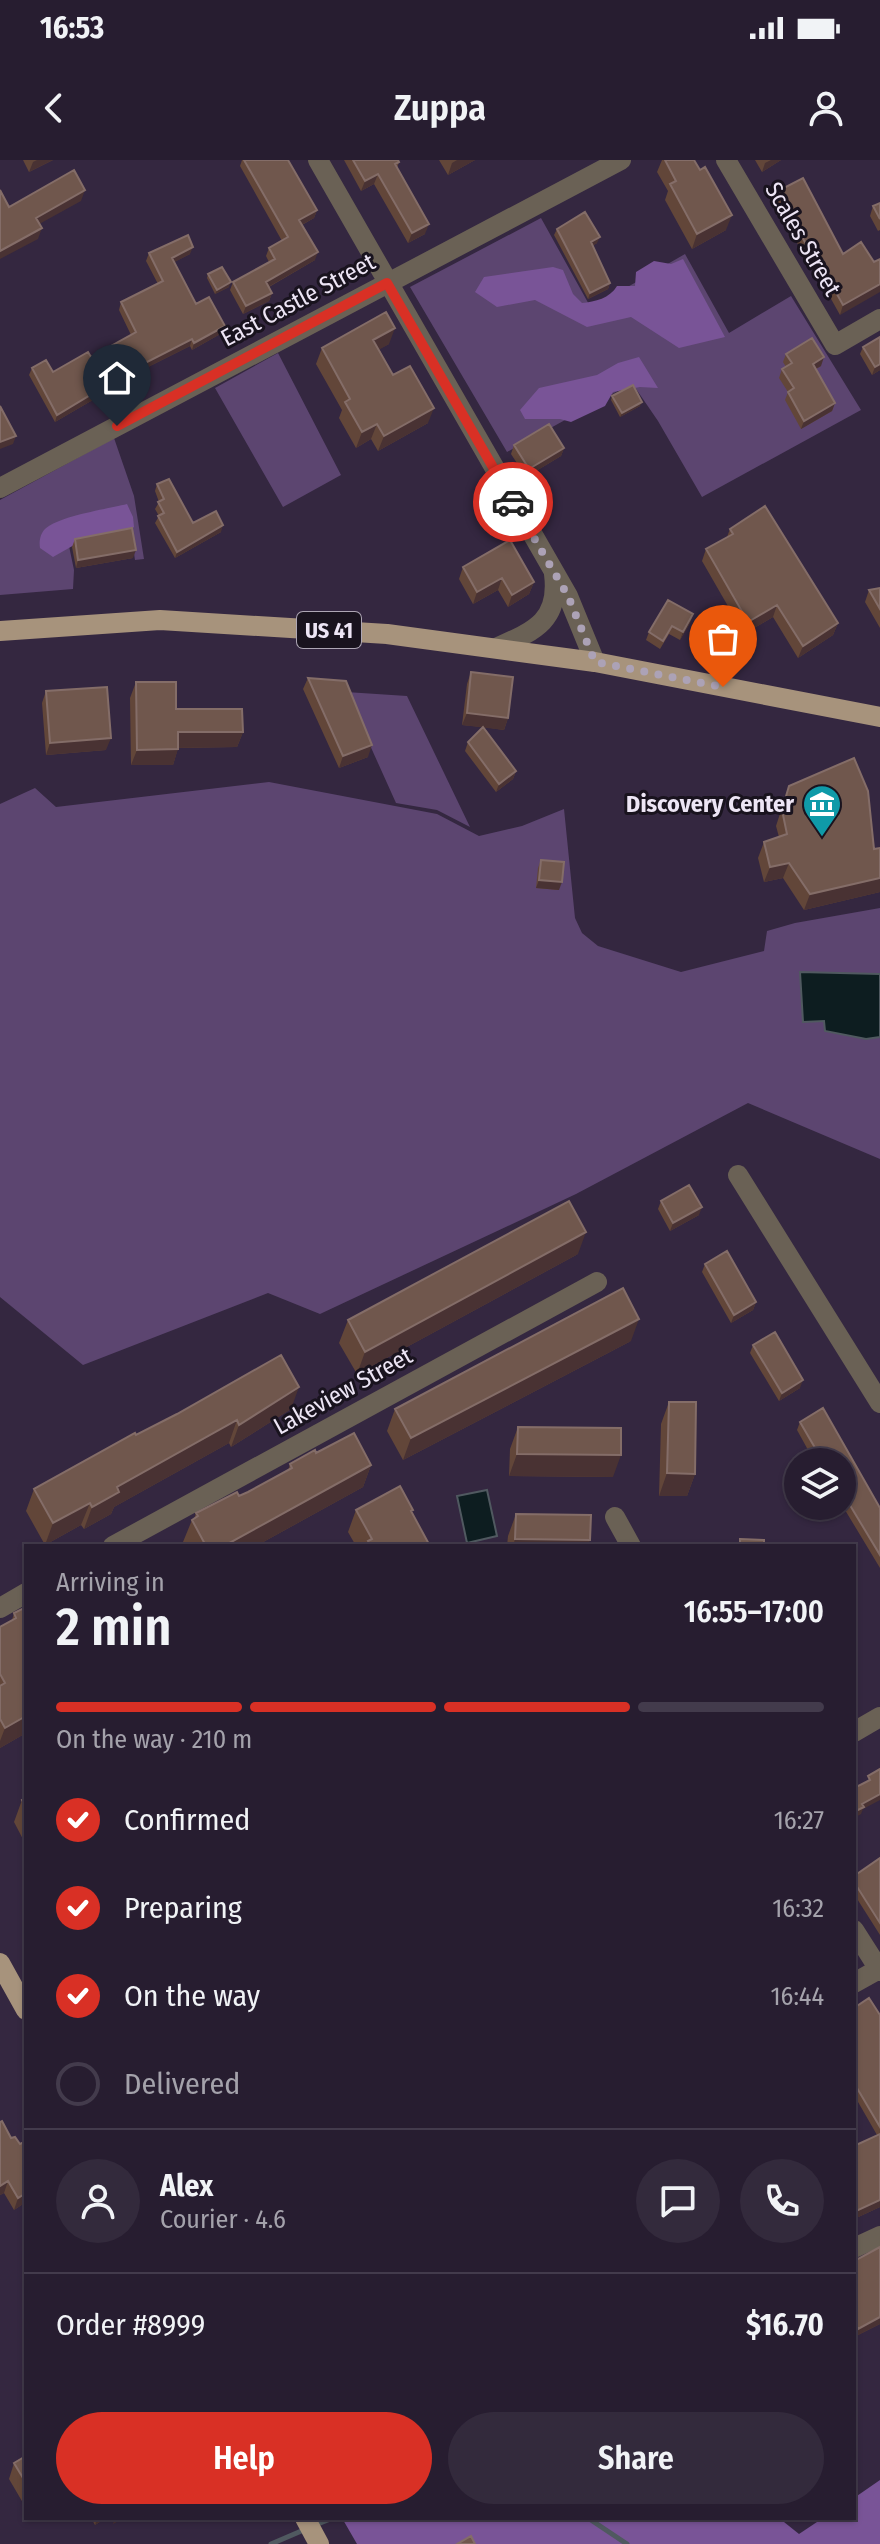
<!DOCTYPE html>
<meta charset="utf-8">
<style>
body{margin:0;font-family:"Fira Sans Condensed",sans-serif;background:#332a3c;color:#f1f3f6;height:100vh;display:flex;flex-direction:column;font-size:30px;white-space:nowrap}
*{box-sizing:border-box;margin:0}
p{font-size:26px;color:#a4a2ab}
.icon{flex:none;width:44px;height:44px;fill:none;stroke:currentColor;stroke-width:2;stroke-linecap:round;stroke-linejoin:round}
.map{position:relative;flex:1;overflow:hidden}
.side{position:absolute;left:24px;top:1384px;width:832px;height:976px;display:flex;flex-direction:column;background:#271d30;border-radius:0px;box-shadow:0 2px 6px #0004,0 0 0 2px #433b4c}
.side>*{flex:none}
.buttons{position:absolute;left:784px;top:1288px;display:grid;gap:16px}
.buttons a{display:grid;place-items:center;width:72px;height:72px;border-radius:50%;background:#271d30;box-shadow:0 2px 6px #0004,0 0 0 2px #433b4c;font-size:40px}
.pin{position:absolute;display:grid;place-items:center;width:68px;height:68px;color:#fff;margin:-82px -34px;border-radius:50% 50% 50% 0;rotate:-45deg;box-shadow:0 0 8px #0007}
.pin .icon{rotate:45deg}
.courier{position:absolute;display:grid;place-items:center;width:80px;height:80px;margin:-40px;border:6px solid #d93025;border-radius:50%;background:#fff;color:#222;box-shadow:0 2px 10px #0007}
.overview em{font-style:normal;font-weight:600}
.overview div{display:flex;flex-direction:column-reverse}
.overview{display:flex;align-items:center;justify-content:space-between;height:136px;padding:0 32px}
h1{font-size:52px;font-weight:600;line-height:60px}
.bar{display:grid;grid-template-columns:repeat(4,1fr);gap:12px 8px;align-content:center;height:96px;padding:0 32px}
.bar i{height:10px;border-radius:6px;background:#433b4c}
.bar .on{background:#d93025}
.bar p{grid-column:span 4}
.line{display:flex;align-items:center;gap:20px;padding:0 32px;border-top:2px solid #433b4c}
.line div{flex:1}
.round{display:grid;place-items:center;flex:none;width:84px;height:84px;border-radius:42px;background:#332a3c}
ol{padding:0 32px;list-style:none}
li{display:flex;align-items:center;gap:24px;height:88px}
li p{margin-inline-start:auto}
li .icon{padding:8px;border-radius:50%;background:#d93025;color:#fff;stroke-width:4}
li:last-child{color:#a4a2ab}
li i{width:44px;height:44px;border:4px solid #433b4c;border-radius:50%}
.button{display:flex;gap:16px;margin-top:auto;padding:16px 32px}
.button a{flex:1;height:92px;border-radius:48px;background:#d93025;color:#fff;font-size:32px;font-weight:600;line-height:92px;text-align:center}
.button a+a{background:#332a3c;color:#f1f3f6}
.status{display:flex;justify-content:space-between;align-items:center;height:56px;padding:0 40px;background:#271d30;direction:ltr}
.status svg{height:22px;fill:currentColor}
header{display:flex;justify-content:space-between;align-items:center;height:104px;padding:0 32px;background:#271d30;font-size:36px;font-weight:600}
.map>svg:first-child{display:block}
</style>
<div class="status"><b>16:53</b><svg viewBox="0 0 49 12"><path d="M0 12V9h3v3zM5 12V6h3v6zM10 12V3h3v9zM15 12V0h3v12zM26 1h20v11H26zM47 4h2v5h-2z"/></svg></div>
<header><svg class="icon" aria-label="back" viewBox="0 0 24 24"><path d="M15 5l-7 7 7 7"/></svg>Zuppa<svg class="icon" aria-label="person" viewBox="0 0 24 24"><circle cx="12" cy="8" r="4"/><path d="M4 21q1-7 8-7t8 7"/></svg></header>
<div class="map">
<svg width="880" height="2384" viewBox="0 0 880 2384">
<rect width="100%" height="100%" fill="#342740"/>
<path fill="#5c4570" d="M541,58L591,148L685,94L729,173L791,136L861,250L702,337L658,261L632,223L507,292L410,127Z
M278,193L341,315L283,347L215,228Z
M114,278L134,336L144,399L135,400L131,374L69,386L74,410L73,429L0,435V340Z
M346,532L407,536L470,667L437,650L396,643Z
M269,622L437,654L479,676L522,666L564,649L575,758L582,773L598,786L681,812L764,791L767,771L795,763L880,748V999L748,943L576,1034L320,1154L268,1133L83,1205L0,1137V644L35,628L56,647Z"/>
<path fill="#795497" d="M683,99L725,177L679,188L631,157L587,167L535,140L497,147L475,132L484,117L553,107L563,110L573,134L582,143C595,142 610,138 617,126H635L636,112L654,101L671,104Z
M639,197L658,228L640,227L613,232L605,246L571,262L560,259H525L520,250L539,228L597,215L618,203Z
M127,344L133,357L134,367L128,372L83,380L53,397L40,388C39,382 40,374 45,369C59,356 107,349 127,344Z
M880,2320V2384H357L342,2358H779L799,2374L823,2358H854V2338Z"/>
<path fill="#0d1d20" stroke="#505960" stroke-width="2" d="M800,812L880,814V877L866,879L825,871L824,861L803,862Z
M487,1330L497,1376L467,1383L457,1336Z"/>
<g fill="none" stroke-linecap="round" stroke-linejoin="round">
<path stroke="#505960" stroke-width="5" d="M588,2358L627,2384
M315,2365L333,2358
M271,2384L306,2369"/>
<path stroke="#6a6155" stroke-width="20" d="M318,0L568,436L595,502
M726,0L835,185L880,159
M0,328L621,0
M496,488C534,471 560,461 554,414
M738,1015L880,1243
M615,1357L631,1386
M113,1386L597,1122
M0,1448L26,1433
M854,1572L880,1557
M854,1770L880,1811
M854,1823L879,1809
M854,2088L880,2076"/>
<path stroke="#a7937c" stroke-width="20" d="M0,471L160,460L387,474L595,502L880,557
M0,1803L26,1850
M305,2358L319,2384"/>
</g>
<path fill="#624639" d="M23,0H53L29,12Z
M242,0H288L317,50L314,58L302,65L315,100L269,127L272,133L269,141L243,154L230,130L233,122L269,102L266,96L269,88L282,81L240,6Z
M344,0H398L399,2L397,8L425,74L408,83L374,24L361,31Z
M439,0H475L448,15Z
M662,0H694L726,70L692,89L665,40L668,31L657,12Z
M755,0H781L762,12Z
M778,31L843,94L874,102L840,155L821,121L822,118L810,97L806,99L774,41Z
M880,43V70L878,71L870,56L873,46Z
M557,69L597,83L592,86L610,123L608,129L588,139L554,75Z
M149,93L190,94L174,102L196,144L225,166L222,173L192,190L190,186L144,209L142,214L115,227L55,262L29,215L32,208L53,212L91,197L131,175L119,150L121,142L158,124L146,101Z
M208,114L229,127L215,134L207,118Z
M389,184L379,189L393,215L428,263L378,291L371,279L356,288L339,258L342,250L316,204L322,188Z
M863,187L880,210L872,215L860,194Z
M786,194L821,206L816,209L835,243L832,251L801,269L785,240L788,232L779,218L782,209L786,207L783,202Z
M612,236L640,246L620,257L611,240Z
M514,285L564,288L561,296L526,317L511,294Z
M157,324L193,363L221,372L175,398L155,363L159,356L155,349L159,342L155,331Z
M730,369L838,463L833,475L798,498L773,457L744,474L702,401L706,389L727,377Z
M75,379L133,398L76,408L72,387Z
M463,407L534,422L529,434L508,447L498,430L473,444L459,419Z
M880,428V468L865,442L869,430Z
M693,454L690,463L680,480L669,474L660,489L646,480L649,472Z
M471,512L508,558L504,570L484,567L516,611L513,619L496,632L465,591L468,582L483,567L462,565L467,524Z
M308,518L368,597L339,608L303,529Z
M136,522L176,549L243,572L237,587L178,588L173,605H131L130,538Z
M46,531L106,590L46,595L42,543Z
M789,626L874,689L880,688V732L804,750L783,718L764,722L758,698L764,682L779,677L776,666Z
M541,700L559,730L536,728L538,708Z
M661,1041L699,1055L670,1071L658,1049Z
M578,1094L357,1214L339,1183L348,1160Z
M705,1104L756,1142L753,1150L731,1163L702,1112Z
M631,1181L403,1300L387,1271L395,1249Z
M753,1185L800,1228L779,1241L750,1193Z
M669,1242L695,1314L687,1336H659L661,1264Z
M823,1248L880,1348V1408L842,1345V1302H811L813,1299L797,1270L800,1262Z
M291,1249L231,1287L229,1283L114,1347L111,1354L84,1369L81,1365L45,1385L26,1351L34,1329L136,1275Z
M518,1267L613,1317L509,1316L510,1289Z
M316,1293L371,1305L363,1327L256,1386H186L183,1382L192,1360L194,1359L196,1353L239,1336L288,1311L290,1304Z
M356,1350L412,1352L430,1386H356L348,1372Z
M516,1354L588,1386H507L508,1376Z
M26,1447V1573L0,1588V1467L12,1460L14,1453Z
M26,1638V1685L14,1662L22,1640Z
M880,1698V1775L854,1734V1716Z
M854,1848L880,1855V2047L854,2059L877,1975L854,1935Z
M0,1962L26,2042L14,2050L4,2033L0,2035Z
M880,2087V2164L856,2176L854,2172V2101Z
M26,2296V2348L9,2319L14,2303Z
M91,2358H106L95,2365Z"/>
<path fill="#493233" d="M37,0H53L29,12L33,2Z
M457,0H475L448,15L452,3Z
M771,0H781L762,12L765,3Z
M378,14L374,24L361,31L365,21Z
M85,30L81,41L32,68L36,58Z
M317,50L314,58L296,68L299,60Z
M732,55L726,70L692,89L697,74Z
M429,64L425,74L408,83L412,73Z
M42,68L38,79L0,99V91Z
M600,77L597,83L588,89L591,82Z
M193,87L190,94L169,105L172,98Z
M814,88L810,97L806,99L809,90Z
M318,92L315,100L263,130L266,122Z
M231,122L229,127L215,134L217,130Z
M610,123L608,129L588,139L590,133Z
M880,124V132L840,155L843,145Z
M272,133L269,141L243,154L246,146Z
M225,166L222,173L192,190L194,183Z
M395,168L389,184L368,196L373,180Z
M192,179L190,186L144,209L142,214L115,227L55,262L57,255L143,204Z
M824,197L821,206L810,212L813,204Z
M880,204V210L872,215L875,207Z
M642,242L640,246L620,257L622,253Z
M835,243L832,251L801,269L804,261Z
M434,248L428,263L378,291L384,276Z
M377,264L371,279L356,288L362,272Z
M16,276L13,284L0,289V282Z
M564,288L561,296L526,317L529,309Z
M223,365L221,372L175,398L177,392Z
M136,390L133,398L76,408L78,400Z
M502,418L498,430L473,444L477,432Z
M534,422L529,434L508,447L512,435Z
M777,445L773,457L744,474L748,462Z
M693,454L690,463L680,480L683,472Z
M838,463L833,475L798,498L803,486Z
M467,553L508,558L504,570L462,565Z
M178,572H243L237,587L172,588Z
M111,578L106,590L46,595L50,583Z
M372,585L368,597L339,608L343,596Z
M178,589L173,605H131L137,590Z
M516,611L513,619L496,632L499,624Z
M789,703L783,718L764,722L770,707Z
M880,718V732L804,750L810,734Z
M539,720L562,722L559,730L536,728Z
M702,1047L699,1055L670,1071L673,1063Z
M586,1072L578,1094L357,1214L365,1192Z
M756,1142L753,1150L731,1163L734,1155Z
M639,1159L631,1181L403,1300L411,1278Z
M803,1220L800,1228L779,1241L782,1233Z
M299,1227L291,1249L231,1287L239,1265Z
M237,1260L229,1283L114,1347L111,1354L84,1369L92,1347L117,1327Z
M517,1294L621,1295L613,1317L509,1316Z
M371,1305L363,1327L256,1386H224Z
M667,1313L695,1314L687,1336H659Z
M90,1343L81,1365L45,1385L53,1363Z
M515,1379L590,1380L588,1386H513Z
M26,1556V1573L0,1588V1581L5,1568Z
M880,1634V1640L863,1649L861,1654L854,1658V1652L862,1644Z
M8,2021L4,2033L0,2035V2026Z
M26,2033V2042L14,2050L18,2038Z
M880,2040V2047L854,2059V2052Z
M880,2157V2164L856,2176L858,2169Z
M97,2358H106L95,2365Z
M115,2358H124L113,2364Z"/>
<path fill="#70574d" stroke="#846d68" stroke-width="2" d="M244,0H288L317,50L299,60L318,92L266,122L272,133L246,146L233,122L275,99L269,88L288,77Z
M353,0H398L399,2L395,4L429,64L412,73L378,14L365,21Z
M665,0H694L700,10L705,7L732,55L697,74L670,24L676,21Z
M74,10L85,30L36,58L42,68L0,91V30L9,47Z
M803,18L843,94L861,82L874,102L880,99V124L843,145L824,111L827,110L814,88L809,90L778,31Z
M880,43V59L873,46Z
M585,52L600,77L591,82L610,123L590,133L557,69Z
M188,75L193,87L172,98L196,144L209,137L225,166L194,183L192,179L143,204L145,206L117,219L57,255L32,208L46,200L53,212L88,192L91,197L136,172L121,142L163,121L149,93Z
M222,107L231,122L217,130L208,114Z
M386,152L395,168L373,180L393,215L410,206L434,248L384,276L377,264L362,272L345,242L350,239L322,188Z
M880,177V204L875,207L863,187Z
M812,178L824,197L813,204L835,243L804,261L788,232L794,228L782,209L792,203L786,194Z
M633,225L642,242L622,253L612,236Z
M0,246L16,276L0,282Z
M549,264L564,288L529,309L514,285Z
M169,319L193,363L216,351L223,365L177,392L158,356L164,353L158,342L164,339L157,324Z
M765,346L838,463L803,486L777,445L748,462L706,389L733,374L730,369Z
M132,368L136,390L78,400L75,379Z
M510,380L534,422L512,435L502,418L477,432L463,407Z
M880,428V449L869,430Z
M668,440L693,454L683,472L672,466L663,481L649,472Z
M471,512L513,517L508,558L467,553Z
M308,518L346,521L372,585L343,596Z
M136,522H176V549H242L243,572H178V589L137,590Z
M107,527L111,578L50,583L46,531Z
M483,567L516,611L499,624L468,582Z
M854,598L868,631L874,689L880,688V718L810,734L789,703L770,707L764,682L787,674L782,650L789,626Z
M541,700L564,702L562,722L539,720Z
M689,1025L702,1047L673,1063L661,1041Z
M569,1041L586,1072L365,1192L348,1160Z
M727,1091L756,1142L734,1155L705,1104Z
M623,1128L639,1159L411,1278L395,1249Z
M775,1172L803,1220L782,1233L753,1185Z
M281,1195L299,1227L239,1265L237,1260L117,1327L119,1332L92,1347L90,1343L53,1363L34,1329L135,1273L136,1275L177,1254Z
M669,1242H696L695,1314L667,1313Z
M823,1248L880,1348V1395L842,1332V1302H811L818,1293L800,1262Z
M518,1267L621,1268V1295L517,1294Z
M354,1273L371,1305L224,1386H206L192,1360L198,1356L196,1353L237,1332L239,1336L248,1332L292,1308L290,1304L315,1290L316,1293Z
M400,1326L413,1350L411,1351L430,1386H371L368,1381L372,1379L356,1350Z
M516,1354L591,1355L590,1380L515,1379Z
M740,1379L764,1380V1386H740Z
M26,1447V1556L5,1568L0,1559V1526L5,1523L0,1514V1467L16,1458L14,1453Z
M880,1609V1634L862,1644L864,1647L854,1652V1628L870,1620L868,1616Z
M26,1638V1648L22,1640Z
M880,1698V1763L854,1722V1716Z
M869,1838L880,1855V1967L854,1923V1848Z
M2,1961L11,1978L15,1977L20,1984L24,1982L26,1984V2033L18,2038L8,2021L0,2026V1962Z
M880,1974V2040L854,2052V1986Z
M880,2087V2157L858,2169L855,2161L854,2162V2101Z
M26,2296V2323L14,2303Z
M471,2376L475,2384H457Z"/>
<g fill="none" stroke-linecap="round" stroke-linejoin="round">
<path stroke="#aca2b6" stroke-width="8" stroke-dasharray="0 14.4" d="M513,342L568,436L595,502L723,527"/>
<path stroke="#d93025" stroke-width="10" d="M117,266L387,123L513,342"/>
</g>
<defs>
<symbol id="museum-pin" viewBox="-11 -11 22 30"><path d="M0 17L-7.5 6A9.5 9.5 0 1 1 7.5 6Z" fill="#0f9aa8" stroke="#19131e"/><path d="M0-6L6-3V-2H-6V-3ZM-5-1h2V3h-2ZM-1-1h2V3h-2ZM3-1h2V3H3ZM-6 4H6V6H-6Z" fill="#fff"/></symbol>
</defs>
<g fill-rule="evenodd">
<use href="#museum-pin" x="800" y="622" width="44" height="60"/>
</g>
<g text-anchor="middle" stroke-width="6" stroke-linejoin="round" paint-order="stroke">
<rect fill="#19131e" stroke="#ada6b4" stroke-width="2" x="297" y="452" width="64" height="36" rx="6"/>
<g font-size="22" font-weight="bold" fill="#ede5f5">
<text x="329" y="478">US 41</text>
</g>
<g font-size="24" fill="#ede5f5" stroke="#19131e">
<text transform="translate(803 79) rotate(60)" y="8">Scales Street</text>
<text transform="translate(298 140) rotate(-28)" y="8">East Castle Street</text>
<text transform="translate(343 1231) rotate(-29)" y="8">Lakeview Street</text>
</g>
<g font-size="24" font-weight="bold" fill="#ede5f5" stroke="#19131e" text-anchor="end">
<text x="794" y="652">Discovery Center</text>
</g>
</g>
</svg>
<div class="buttons">
<a><svg class="icon" aria-label="layers" viewBox="0 0 24 24"><path d="M12 4l9 5-9 5-9-5zM3 14l9 5 9-5"/></svg></a>
</div>
<div class="pin" style="left:723px;top:527px;background:#ea580c"><svg class="icon" aria-label="bag" viewBox="0 0 24 24"><path d="M5 8h14l-1 12H6zM9 8a3 3 0 0 1 6 0"/></svg></div>
<div class="pin" style="left:117px;top:266px;background:#1f2937"><svg class="icon" aria-label="home" viewBox="0 0 24 24"><path d="M3 11l9-7 9 7M6 9v11h12V9"/></svg></div>
<div class="courier" style="left:513px;top:342px"><svg class="icon" aria-label="car" viewBox="0 0 24 24"><path d="M5 17H2v-5l4-1 3-4h7l3 4 3 1v5h-3M9 17h6M6 11h13"/><circle cx="7" cy="17" r="2"/><circle cx="17" cy="17" r="2"/></svg></div>
<section class="side">
<div class="overview"><div><h1>2 min</h1><p>Arriving in</p></div><em>16:55–17:00</em></div>
<div class="bar"><i class="on"></i><i class="on"></i><i class="on"></i><i></i><p>On the way · 210 m</p></div>
<ol>
<li><svg class="icon" aria-label="check" viewBox="0 0 24 24"><path d="M5 12l5 5 9-10"/></svg>Confirmed<p>16:27</p></li>
<li><svg class="icon" aria-label="check" viewBox="0 0 24 24"><path d="M5 12l5 5 9-10"/></svg>Preparing<p>16:32</p></li>
<li><svg class="icon" aria-label="check" viewBox="0 0 24 24"><path d="M5 12l5 5 9-10"/></svg>On the way<p>16:44</p></li>
<li><i></i>Delivered</li>
</ol>
<div class="line" style="height:144px"><a class="round"><svg class="icon" aria-label="person" viewBox="0 0 24 24"><circle cx="12" cy="8" r="4"/><path d="M4 21q1-7 8-7t8 7"/></svg></a><div><b>Alex</b><p>Courier · 4.6</p></div><a class="round"><svg class="icon" aria-label="chat" viewBox="0 0 24 24"><path d="M4 5h16v11H9l-5 4z"/></svg></a><a class="round"><svg class="icon" aria-label="phone" viewBox="0 0 24 24"><path d="M5 4h4l2 5-3 2q2 4 5 5l2-3 5 2v4C11 20 4 13 5 4z"/></svg></a></div>
<div class="line" style="height:104px"><div>Order #8999</div><b>$16.70</b></div>
<div class="button"><a>Help</a><a>Share</a></div>
</section>
</div>
